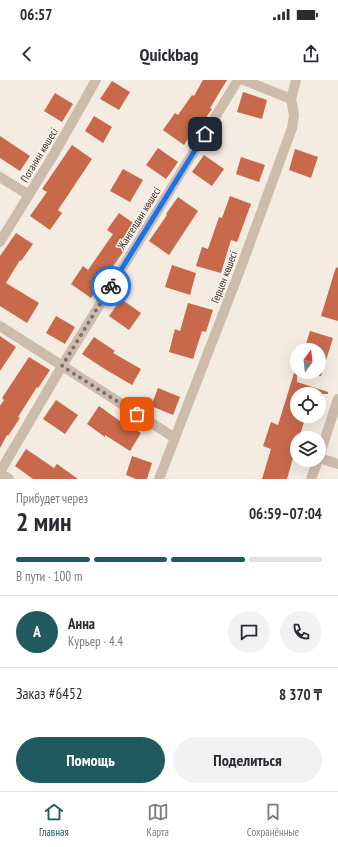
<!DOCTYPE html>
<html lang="ru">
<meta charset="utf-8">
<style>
body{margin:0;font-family:"PT Sans Narrow",sans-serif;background:#f2f2f3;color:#2b2b33;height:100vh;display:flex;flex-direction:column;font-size:15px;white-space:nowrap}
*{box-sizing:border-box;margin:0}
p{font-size:13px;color:#7c7c81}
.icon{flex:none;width:22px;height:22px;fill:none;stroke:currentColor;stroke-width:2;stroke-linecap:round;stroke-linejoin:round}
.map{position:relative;height:399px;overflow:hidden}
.side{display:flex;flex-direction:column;background:#fff;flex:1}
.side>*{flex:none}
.needle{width:26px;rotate:15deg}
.controls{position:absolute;left:290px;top:263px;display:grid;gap:8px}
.controls a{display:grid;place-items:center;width:36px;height:36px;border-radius:50%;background:#fff;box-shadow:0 4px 16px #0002;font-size:20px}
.pin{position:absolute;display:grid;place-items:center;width:34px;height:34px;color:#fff;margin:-17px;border-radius:8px;box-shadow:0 2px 6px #0006}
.courier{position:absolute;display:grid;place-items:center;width:40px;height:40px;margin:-20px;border:3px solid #1a73e8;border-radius:50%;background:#fff;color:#222;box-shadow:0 1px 5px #0007}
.summary em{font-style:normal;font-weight:800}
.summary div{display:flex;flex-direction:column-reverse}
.summary{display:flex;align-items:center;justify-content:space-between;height:68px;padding:0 16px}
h1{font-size:26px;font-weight:800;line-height:30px}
.bar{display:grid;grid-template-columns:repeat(4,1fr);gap:6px 4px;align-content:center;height:48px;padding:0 16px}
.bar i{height:5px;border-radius:3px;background:#e1e1e2}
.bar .active{background:#1f5a5e}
.bar p{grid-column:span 4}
.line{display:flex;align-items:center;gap:10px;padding:0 16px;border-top:1px solid #e1e1e2}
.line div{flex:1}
.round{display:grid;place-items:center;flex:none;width:42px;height:42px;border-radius:21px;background:#f2f2f3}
.primary-button{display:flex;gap:8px;margin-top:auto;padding:8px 16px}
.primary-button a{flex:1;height:46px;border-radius:24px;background:#1f5a5e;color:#fff;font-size:16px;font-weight:800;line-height:46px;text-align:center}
.primary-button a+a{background:#f2f2f3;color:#2b2b33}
.status{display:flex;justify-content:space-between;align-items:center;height:28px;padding:0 20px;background:#fff;direction:ltr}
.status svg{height:11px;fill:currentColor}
header{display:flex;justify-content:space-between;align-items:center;height:52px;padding:0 16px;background:#fff;font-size:18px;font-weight:800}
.tab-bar{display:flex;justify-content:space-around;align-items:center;height:56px;border-top:1px solid #e1e1e2;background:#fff;font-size:11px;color:#7c7c81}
.tab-bar a{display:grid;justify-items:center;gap:2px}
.tab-bar .active{color:#1f5a5e}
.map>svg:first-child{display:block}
</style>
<div class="status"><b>06:57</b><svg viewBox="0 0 49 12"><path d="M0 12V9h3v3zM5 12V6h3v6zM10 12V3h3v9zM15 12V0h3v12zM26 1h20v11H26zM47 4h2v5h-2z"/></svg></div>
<header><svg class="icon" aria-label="back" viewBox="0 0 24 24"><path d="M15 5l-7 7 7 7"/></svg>Quickbag<svg class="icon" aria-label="share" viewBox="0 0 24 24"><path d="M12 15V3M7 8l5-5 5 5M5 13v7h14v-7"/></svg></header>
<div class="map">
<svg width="338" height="399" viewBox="0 0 338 399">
<rect width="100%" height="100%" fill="#f4ebe1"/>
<path fill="#c8694b" d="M203,0H227L210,28L212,29L200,46L198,44L184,65L163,50L175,33L178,35L192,15L194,16Z
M112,1L130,12L119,30L100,19Z
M243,12L267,20L262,39L237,32Z
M55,13L73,24L62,42L44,31Z
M94,36L112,47L103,63L85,51Z
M0,56L30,76L20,91L0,78Z
M72,65L92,79L58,130L62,133L50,150L30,136L47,112L42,109Z
M158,68L178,82L166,99L146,85Z
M295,69L318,77L311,98L289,90Z
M204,75L224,89L212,106L192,92Z
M241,77L265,85L259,102L236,94Z
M123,89L143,100L130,122L110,111Z
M230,116L251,124L237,162L231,160L221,193L196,186L202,167L208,169L219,137L222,138Z
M178,117L198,131L169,175L149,161L167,135L166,134Z
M119,133L139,147L122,171L123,172L91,218L71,204L83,186L88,190L113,154L107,150Z
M16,153L33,164L21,181L20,180L6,203L39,223L27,243L0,226V176Z
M172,185L196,193L190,215L165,207Z
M336,187L338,188V241L321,236Z
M121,219L141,233L129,250L109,236Z
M188,223L213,230L206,252L202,251L193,279L169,272L175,249L180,251Z
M56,236L75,247L65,264L46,253Z
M310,251L333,258L321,296H319V270H304Z
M0,256L16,267L0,291Z
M94,257L115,271L113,273L141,289L132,305L103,288L82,274Z
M29,277L50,290L38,308L37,307L18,337L20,338L8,356L7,355L0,368V326L4,320L2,318Z
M295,290H297V302L328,312V314H297V336H306L299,358H297V371L294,378H293L287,399H262L271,369L263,366L271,342L278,345Z
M158,308L180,317L173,335L151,326Z
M56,320L78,335L65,354L43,339Z
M99,326L124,344L125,343L141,353L130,371L105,355V357L87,344Z
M26,369L54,388L57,384L78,399H33L15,386Z
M132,376L152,383L147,399H136L126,395Z"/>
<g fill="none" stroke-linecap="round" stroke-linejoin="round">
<path stroke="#cdbbac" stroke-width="10" d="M244,0L291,19
M0,97L29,115
M0,162L54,74L96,0
M0,246L175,358
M319,377L338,319
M319,378L338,384
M0,392L62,286L238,0
M0,393L9,399
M159,399L240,190L292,48L294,35L291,19L296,0
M311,399L318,380"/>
</g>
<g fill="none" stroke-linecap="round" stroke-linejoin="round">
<path stroke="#7c716b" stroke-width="4" stroke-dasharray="0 7.2" d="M111,206L62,286L137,334"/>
<path stroke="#1a73e8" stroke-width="5" d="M111,206L205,54"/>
</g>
<g text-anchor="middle" stroke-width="3" stroke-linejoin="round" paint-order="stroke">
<g font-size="11" fill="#3b302b" stroke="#fbf5ee">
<text transform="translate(39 75) rotate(-59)" y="4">Потанин көшесі</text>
<text transform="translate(139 138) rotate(-58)" y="4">Жангелдин көшесі</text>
<text transform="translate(224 197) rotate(-69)" y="4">Герцен көшесі</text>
</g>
</g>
</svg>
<div class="controls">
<a><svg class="needle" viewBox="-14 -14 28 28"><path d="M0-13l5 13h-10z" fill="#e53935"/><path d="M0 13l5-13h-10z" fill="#7c7c81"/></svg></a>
<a><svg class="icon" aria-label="locate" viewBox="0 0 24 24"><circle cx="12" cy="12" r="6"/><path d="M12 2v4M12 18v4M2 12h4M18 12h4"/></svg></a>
<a><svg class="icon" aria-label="layers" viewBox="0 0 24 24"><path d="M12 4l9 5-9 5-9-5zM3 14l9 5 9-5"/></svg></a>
</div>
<div class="pin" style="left:137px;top:334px;background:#ea580c"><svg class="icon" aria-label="bag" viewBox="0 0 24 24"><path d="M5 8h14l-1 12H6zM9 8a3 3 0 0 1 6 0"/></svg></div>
<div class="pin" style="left:205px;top:54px;background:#1f2937"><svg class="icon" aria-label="home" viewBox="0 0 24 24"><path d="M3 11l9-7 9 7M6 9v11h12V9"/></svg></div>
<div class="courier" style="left:111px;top:206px"><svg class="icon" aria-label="bike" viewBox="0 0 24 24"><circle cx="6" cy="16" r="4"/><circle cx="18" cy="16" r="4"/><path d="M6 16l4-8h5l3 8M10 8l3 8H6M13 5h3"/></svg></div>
</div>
<section class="side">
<div class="summary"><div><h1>2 мин</h1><p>Прибудет через</p></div><em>06:59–07:04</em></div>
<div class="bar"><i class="active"></i><i class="active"></i><i class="active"></i><i></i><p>В пути · 100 m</p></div>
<div class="line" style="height:72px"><b class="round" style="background:#1f5a5e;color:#fff">А</b><div><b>Анна</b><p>Курьер · 4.4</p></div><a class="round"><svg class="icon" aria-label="chat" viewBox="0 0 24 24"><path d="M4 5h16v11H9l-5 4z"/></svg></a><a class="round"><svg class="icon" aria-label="phone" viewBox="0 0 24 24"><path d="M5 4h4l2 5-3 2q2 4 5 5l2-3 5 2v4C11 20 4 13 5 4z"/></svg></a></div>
<div class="line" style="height:52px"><div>Заказ #6452</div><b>8 370 ₸</b></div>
<div class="primary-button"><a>Помощь</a><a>Поделиться</a></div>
</section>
<nav class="tab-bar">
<a class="active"><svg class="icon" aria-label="home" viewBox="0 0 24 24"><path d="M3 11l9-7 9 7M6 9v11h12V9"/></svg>Главная</a>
<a><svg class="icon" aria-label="map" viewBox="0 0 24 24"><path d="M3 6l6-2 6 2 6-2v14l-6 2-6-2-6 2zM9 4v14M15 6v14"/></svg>Карта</a>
<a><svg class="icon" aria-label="saved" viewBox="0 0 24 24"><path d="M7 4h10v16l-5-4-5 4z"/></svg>Сохранённые</a>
</nav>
